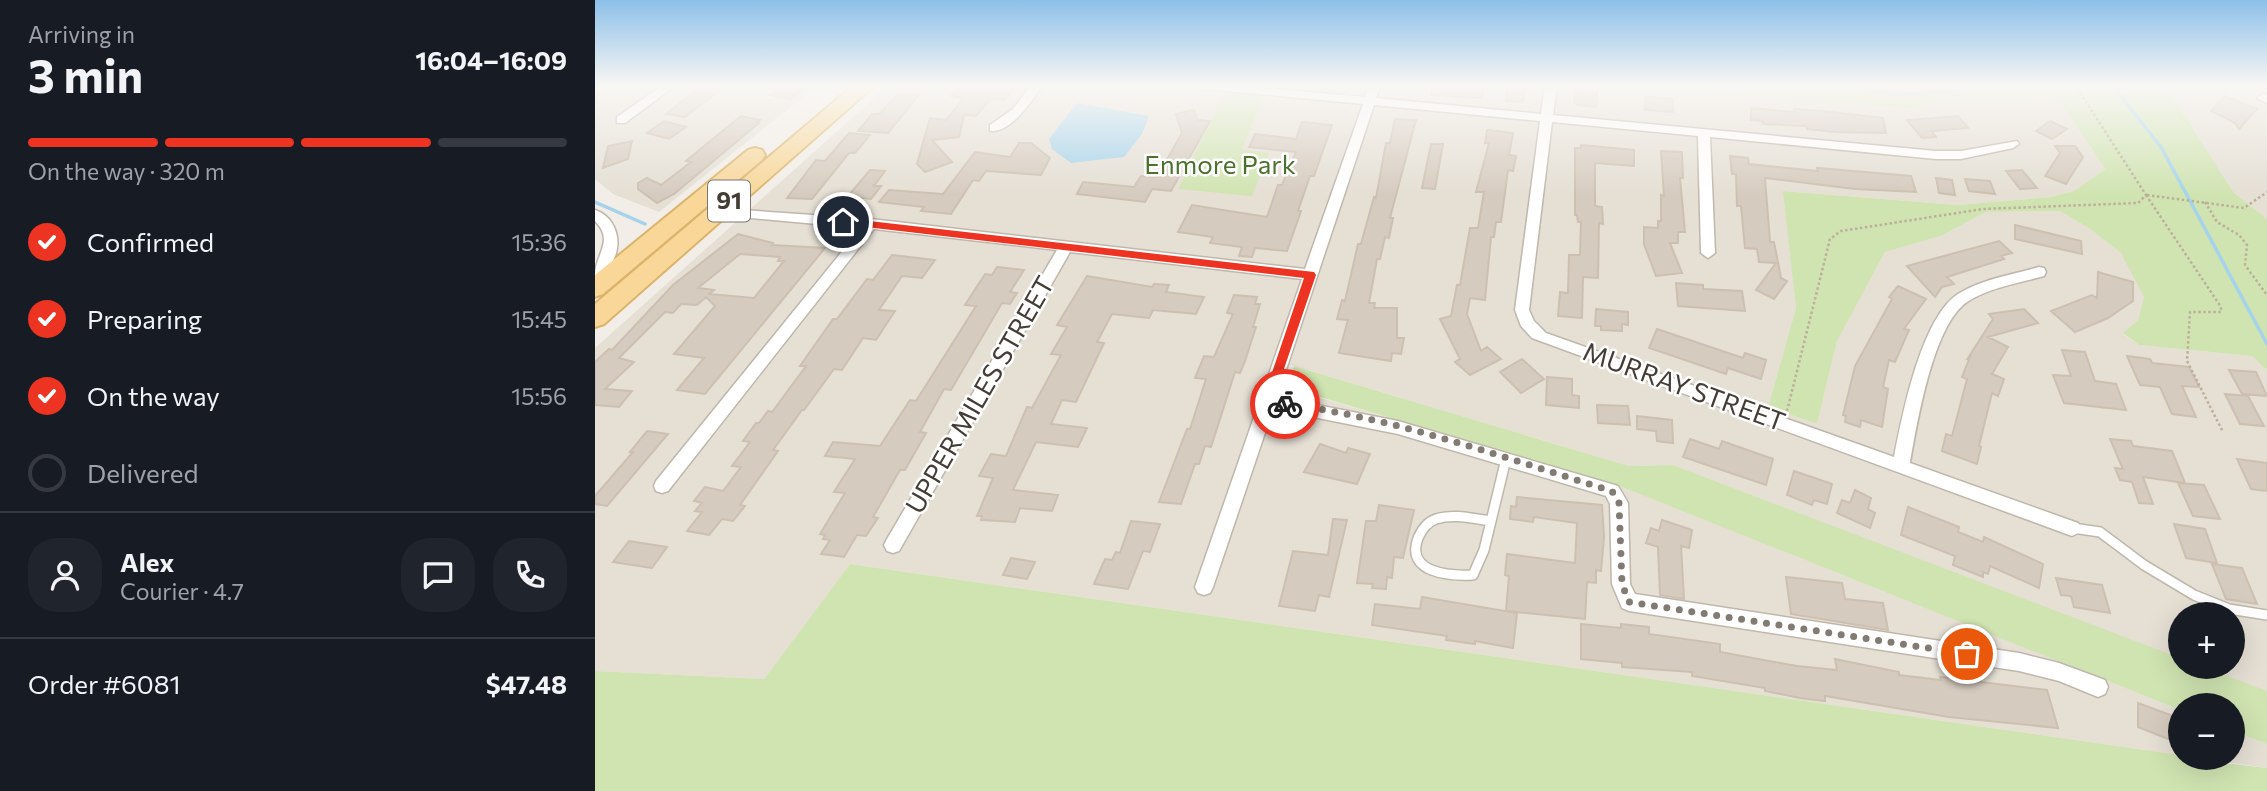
<!DOCTYPE html>
<meta charset="utf-8">
<style>
body{margin:0;font-family:Commissioner,sans-serif;background:#20242c;color:#f1f3f6;height:100vh;display:flex;flex-direction:column;font-size:26px;white-space:nowrap}
*{box-sizing:border-box;margin:0}
p{font-size:23px;color:#9ea1a6}
.icon{flex:none;width:38px;height:38px;fill:none;stroke:currentColor;stroke-width:2;stroke-linecap:round;stroke-linejoin:round}
.map{position:relative;flex:1;overflow:hidden}
.drawer{display:flex;flex-direction:column;background:#171b24;width:595px}
.drawer>*{flex:none}
.fabs{position:absolute;left:1573px;top:602px;display:grid;gap:14px}
.fabs a{display:grid;place-items:center;width:77px;height:77px;border-radius:50%;background:#171b24;box-shadow:0 7px 28px #0002;font-size:35px}
.pin{position:absolute;display:grid;place-items:center;width:60px;height:60px;color:#fff;margin:-30px;border:4px solid #fff;border-radius:50%;box-shadow:0 2px 7px #0007}
.courier{position:absolute;display:grid;place-items:center;width:70px;height:70px;margin:-35px;border:5px solid #ed3422;border-radius:50%;background:#fff;color:#222;box-shadow:0 2px 9px #0007}
.overview em{font-style:normal;font-weight:700}
.overview div{display:flex;flex-direction:column-reverse}
.overview{display:flex;align-items:center;justify-content:space-between;height:119px;padding:0 28px}
h1{font-size:46px;font-weight:700;line-height:52px}
.bar{display:grid;grid-template-columns:repeat(4,1fr);gap:10px 7px;align-content:center;height:84px;padding:0 28px}
.bar i{height:9px;border-radius:5px;background:#363941}
.bar .current{background:#ed3422}
.bar p{grid-column:span 4}
.line{display:flex;align-items:center;gap:18px;padding:0 28px;border-top:2px solid #363941}
.line div{flex:1}
.round{display:grid;place-items:center;flex:none;width:74px;height:74px;border-radius:28px;background:#20242c}
ol{padding:0 28px;list-style:none}
li{display:flex;align-items:center;gap:21px;height:77px}
li p{margin-inline-start:auto}
li .icon{padding:7px;border-radius:50%;background:#ed3422;color:#fff;stroke-width:4}
li:last-child{color:#9ea1a6}
li i{width:38px;height:38px;border:4px solid #363941;border-radius:50%}
main{display:flex;flex:1;min-height:0}
.map>svg:first-child{display:block}
</style>
<main>
<section class="drawer">
<div class="overview"><div><h1>3 min</h1><p>Arriving in</p></div><em>16:04–16:09</em></div>
<div class="bar"><i class="current"></i><i class="current"></i><i class="current"></i><i></i><p>On the way · 320 m</p></div>
<ol>
<li><svg class="icon" aria-label="check" viewBox="0 0 24 24"><path d="M5 12l5 5 9-10"/></svg>Confirmed<p>15:36</p></li>
<li><svg class="icon" aria-label="check" viewBox="0 0 24 24"><path d="M5 12l5 5 9-10"/></svg>Preparing<p>15:45</p></li>
<li><svg class="icon" aria-label="check" viewBox="0 0 24 24"><path d="M5 12l5 5 9-10"/></svg>On the way<p>15:56</p></li>
<li><i></i>Delivered</li>
</ol>
<div class="line" style="height:126px"><a class="round"><svg class="icon" aria-label="person" viewBox="0 0 24 24"><circle cx="12" cy="8" r="4"/><path d="M4 21q1-7 8-7t8 7"/></svg></a><div><b>Alex</b><p>Courier · 4.7</p></div><a class="round"><svg class="icon" aria-label="chat" viewBox="0 0 24 24"><path d="M4 5h16v11H9l-5 4z"/></svg></a><a class="round"><svg class="icon" aria-label="phone" viewBox="0 0 24 24"><path d="M5 4h4l2 5-3 2q2 4 5 5l2-3 5 2v4C11 20 4 13 5 4z"/></svg></a></div>
<div class="line" style="height:91px"><div>Order #6081</div><b>$47.48</b></div>
</section>
<div class="map">
<svg width="1672" height="791" viewBox="0 0 1672 791">
<rect width="100%" height="100%" fill="#f2ede6"/>
<path fill="#e5dfd4" d="M0,85H223L64,212L18,194L0,179Z
M294,85H1127L1114,88V91L1320,109L1339,98H1463L1510,169L1479,191L1455,197L1363,205L1189,191L1201,308L1173,407L1222,424L1242,340L1290,252L1346,236L1391,212L1465,211L1495,229L1526,253L1540,275L1549,297L1543,320L1528,334L1544,345L1657,356L1672,370V692L1605,667H1638V614H1586L1585,659L1078,465L1034,466L686,362L679,384L1032,489L1585,710V755L255,564L169,679L0,671V348Z
M1570,85H1672V219L1639,193Z
M1638,731L1672,744V768L1604,758H1638Z"/>
<path fill="#d0e4b1" d="M1127,85H1263L1305,89L1385,85H1570L1639,193L1672,219V370L1657,356L1544,345L1528,333L1543,320L1549,297L1526,253L1495,229L1465,211L1391,212L1346,236L1290,252L1242,341L1222,424L1173,407L1201,308L1188,191L1363,205L1455,197L1479,191L1510,169L1463,98H1339L1321,109L1114,92V89Z
M632,88L671,92L647,149L674,153L657,196L583,189Z
M699,366L1034,466L1078,465L1585,658L1586,667H1608L1672,691V744L1638,731V705H1586L1585,710L1032,489L692,387Z
M255,564L1585,755L1586,758L1672,768V791H0V671L169,679Z"/>
<path fill="#a5d3eb" d="M482,103L554,116L547,134L529,157L476,163L457,149L454,139Z"/>
<g fill="none" stroke-linecap="round" stroke-linejoin="round">
<path stroke="#a5d3eb" stroke-width="3.5" d="M1249,85C1304,101 1361,90 1417,85
M1517,85L1566,147L1672,344
M1117,89L1152,85
M0,202L50,224"/>
</g>
<path fill="#d6cbbf" stroke="#cdc0b0" stroke-width="2" fill-rule="evenodd" d="M107,85L128,88L90,117L71,114Z
M188,85H214L196,99L175,95Z
M367,85H422L409,100L396,98L381,116L369,115L364,137L337,140L357,162L330,172L322,164L335,118L351,120L369,98L356,96Z
M836,85H889L887,98L836,95Z
M912,87L930,88L928,102L911,101Z
M980,91L1002,93L1001,107L983,105L979,102Z
M304,93L324,95L293,133L263,131L277,114H284Z
M1050,96L1078,99V112L1050,110Z
M1630,96L1662,109L1644,129L1640,123L1616,111Z
M1156,108L1199,112V109L1228,111L1288,118L1291,133L1240,132L1212,129L1211,126L1168,124V121L1156,120Z
M599,110L603,120L615,121L576,191L557,189L550,202L482,194L488,182L539,187L546,176L562,177L587,133L581,114Z
M146,116L165,120L162,122L164,123L79,194L62,203L43,189V183L52,178L66,185L96,162L91,161L103,151Z
M1363,116L1373,128L1337,131L1341,137L1327,138L1312,120Z
M800,119L821,120L795,218H798L794,238L790,237L785,259H782L774,303H780L779,308H802V338H809L806,354L797,353L796,361L744,353L753,320L742,319L747,300L750,301L763,244H766L779,197L781,198L791,143H795Z
M69,121L91,127L74,139L52,133Z
M1455,121L1472,129L1457,139L1441,131Z
M707,122L737,125L719,176H715L703,211H706L692,251L660,248L657,257L644,256L647,247L615,243L618,237L583,232L597,205L672,217L683,185H687L701,152L654,147L660,134L701,139Z
M892,130L918,133L914,155L921,156L918,171L913,170L906,222H901L899,237H896L890,300L875,298L872,314L886,351L892,347L906,359L875,375L860,362L865,359L845,319L856,316L862,285H865L875,228H883L889,192H881L894,143H890Z
M254,133L275,135L260,153H254L217,199L192,198L221,160L230,161Z
M37,141L33,159L8,168L13,146Z
M424,143H436L455,158L446,175L391,171L384,181L378,180L356,214L326,211L329,207L284,202L294,190L348,194L380,152L415,157Z
M836,144H848L840,189L827,188Z
M986,145L1039,150V166L1000,163V206L1007,207L1008,224L1004,223L1003,278L988,277L987,318L963,316L965,292L973,293L974,255H985L986,222H983L982,215H980V148H986Z
M1460,146H1480L1488,157L1471,184L1450,176L1465,153Z
M1066,151L1087,152L1088,178H1085L1090,232H1083V243H1075L1087,273L1061,276L1049,244V227L1063,228V221H1066V195L1069,196Z
M1135,156L1153,158L1154,164L1223,171L1222,168L1316,176L1321,192L1260,189L1170,178L1175,242H1179L1186,278L1192,281L1179,299L1161,290L1181,263L1164,262L1162,249L1150,248L1146,206H1142L1141,174H1137Z
M275,170L290,171L279,186H286L276,199L253,196Z
M1427,170L1442,188L1425,189L1411,171Z
M1341,178L1357,180L1360,195L1344,193Z
M1370,179L1395,181L1400,194L1374,191Z
M1420,225L1486,241L1487,254L1420,239Z
M143,234L178,243L177,245L230,248L110,394L82,390L109,358L79,354L120,306L111,297L102,305L86,304L78,313L70,312L24,358L39,362L10,389L37,391L24,407L0,405V362L14,349L17,350L78,285ZM145,254L185,257L183,261H189L159,298L114,294L119,290L103,288Z
M1404,241L1417,253L1406,256L1409,259L1352,277L1359,284L1347,287L1340,297L1312,266Z
M297,255L340,260L327,278L307,276L284,310L300,311L281,340L268,338L247,370L239,369L209,410H207L178,450L183,451L145,505L150,506L138,521L127,519L114,535L92,531L107,512L100,511L107,503L99,501L110,487L128,491L146,467L137,466L155,442L148,441L161,423H164L173,411L177,412L211,366H205L238,319H242L272,279L278,280Z
M402,267L429,270L415,292L422,293L415,304L407,303L356,390L349,389L325,432L331,433L310,470H305L278,517L283,518L271,536L262,535L249,557L226,554L235,540L228,539L230,535L225,534L250,493L239,492L260,459L230,456L238,442L285,446L315,400L321,401L381,306L370,305L390,274L397,275Z
M1503,272L1538,282V301L1513,318L1480,332L1456,311L1497,295L1502,298Z
M492,276L557,287L559,284L574,285L571,292L609,297L601,314L558,310L554,318L517,314L502,342L509,343L481,402L467,400L456,424L492,428L483,447L441,442L418,490L463,495L457,511L425,508L420,522L386,520L387,516H382L398,478L384,476L396,454L411,456L432,407L437,408L466,355L456,354L472,327L462,325Z
M1081,283L1108,285V289L1147,291L1150,311L1083,306Z
M1303,286L1331,299L1309,329L1314,330L1300,362L1294,360L1288,387L1293,389L1287,427L1266,420L1265,427L1250,422L1251,416L1248,415L1260,366L1297,299L1294,297Z
M639,295L662,297L660,304H665L658,327H661L650,361L645,373L640,372L616,447L610,446L604,464H600L586,504L564,502L592,429H595L611,379L600,378L609,356L619,357L638,314L632,313Z
M1001,309L1033,312V325L1027,324V331L1006,330V326H1000Z
M1429,309L1443,323L1393,337L1413,347L1397,374L1409,379L1403,396L1397,393L1384,446L1386,447L1382,464L1347,451L1351,434L1357,436L1372,379L1367,377L1375,357L1373,358L1398,319L1394,314Z
M1062,329L1148,358L1150,353L1171,360L1166,379L1133,368L1131,374L1054,348Z
M1467,350L1490,352L1500,381L1521,384L1531,410L1469,403L1458,375L1476,376Z
M1532,356L1555,359L1557,363L1594,367L1604,387L1587,386L1601,417L1577,414L1565,387L1545,385Z
M927,359L949,379L926,393L905,372Z
M1634,370L1661,372L1672,396L1647,394Z
M952,377L977,379V395L984,396V408L951,405Z
M1630,394L1653,396L1669,426L1645,424Z
M1002,405L1033,406L1035,425L1003,423Z
M1042,416L1077,420L1078,443L1062,441L1061,431L1042,429Z
M52,431L73,434L12,506L0,504V496L38,452H35Z
M1095,439L1124,449L1127,441L1178,459L1171,485L1088,457Z
M1515,439L1536,441L1538,446L1577,451L1590,483L1548,477L1558,504L1544,503L1537,482L1525,480L1520,468L1528,469Z
M725,444L751,453L753,448L775,454L762,484L709,472Z
M1642,459L1672,463V491L1656,489Z
M1199,471L1237,484L1232,504L1219,500L1217,505L1192,495Z
M1583,483L1609,485L1625,519L1598,516Z
M1260,490L1276,498L1273,509L1280,513L1275,528L1242,513L1247,500L1255,503Z
M922,497L1007,505L1009,537L1006,571L1001,570V583L992,582L990,619L911,611L914,576L910,575L912,554L980,563L982,523L939,517L938,522L915,519L916,506L921,507Z
M784,505L819,510L808,558L799,557L797,578L792,577L791,589L777,588L778,584L762,583L771,521H781Z
M1313,507L1364,527L1363,532L1388,542L1389,537L1448,564L1444,588L1395,566L1393,574L1388,572V577L1358,565L1360,556L1306,535Z
M738,519L752,520L734,597L724,595L720,611L684,606L698,551L733,555Z
M1067,520L1097,530L1094,548L1086,546L1089,599L1065,595L1063,547L1051,543L1056,528L1064,531Z
M536,521L565,524L555,552L548,551L533,589L499,584L510,559L517,560L521,552L525,553Z
M1579,524L1610,529L1622,563L1591,558Z
M34,541L72,547L57,568L18,562Z
M416,558L440,562L432,579L408,575Z
M1617,564L1647,568L1662,604L1631,599Z
M1191,577L1247,583L1250,599L1288,603L1293,630L1196,614Z
M1461,578L1507,585L1515,613L1479,607L1476,596L1466,595Z
M827,597L922,613L918,648L880,641V644L851,640L852,636L777,625L780,604L825,609Z
M986,624L1026,628V624L1054,627V634L1125,644V652L1202,666L1242,670L1240,659L1304,672V675L1346,680L1345,677L1452,690L1463,728L1354,717L1230,696V701L1205,698L1170,691V688L1097,676V672L1027,667V663L986,659Z
M1543,703L1586,719V744L1543,727Z"/>
<g fill="none" stroke-linecap="round" stroke-linejoin="round">
<defs>
<path id="service" d="M896,521C879,519 859,513 841,519C832,522 827,529 823,538C810,573 854,576 878,575L889,550L911,459
M1478,528L1505,532L1549,565L1599,595L1634,609L1672,615"/>
<path id="minor" d="M68,85H81L30,123H22V117Z
M436,85H448C436,101 417,133 395,131V125L418,109Z
M595,85H634L770,97L774,85H786L781,98L946,114L950,85H962L958,115L1341,151H1366L1422,141L1424,144L1418,148L1366,159H1341L1115,137L1120,253L1113,258L1106,253L1103,136L957,122L934,310L939,321L951,333L1299,457C1307,416 1326,318 1363,294C1386,279 1417,275 1444,267L1449,268L1451,272L1449,276C1424,283 1395,287 1372,302C1338,325 1322,423 1315,463L1483,523L1486,528L1483,533L1477,536L937,338L926,326L920,310L945,121L779,105L682,397L803,421L1023,486L1033,503L1035,584L1040,594L1424,653L1464,663L1510,680L1513,687L1510,694L1503,697L1464,681L1424,671L1034,611L1027,608L1017,584L1015,504L1011,496L803,434L678,409L618,587L615,593L609,595L603,593L600,587L707,279L475,252L304,551L298,553L292,551L289,545L292,539L462,250L279,229L73,491L67,493L61,491L59,486L61,481L266,228L123,215L118,214V208L276,219L710,269L768,104L601,88Z
M1668,94L1672,95V103L1662,98Z
M0,210C30,220 30,265 0,276C0,254 20,241 0,221Z"/>
<path id="primary" d="M259,85H280L9,324L0,327V304Z
M160,148L167,150L170,155L167,160L8,294L0,297V275L153,150Z"/>
</defs>
<use href="#service" stroke="#c0b7ac" stroke-width="12"/>
<use href="#minor" stroke="#c0b7ac" stroke-width="3"/>
<use href="#primary" stroke="#dcb36a" stroke-width="4"/>
<path stroke="#bdaf9b" stroke-width="2.5" stroke-dasharray="2.5 2.5" stroke-linecap="butt" d="M1551,195L1626,307V312H1595L1592,361L1628,432
M1552,195L1649,208L1672,192
M1610,202L1622,222L1644,235L1652,245L1650,265L1672,295
M1192,411L1235,239L1246,231L1388,209L1543,203L1551,195L1480,85"/>
<use href="#service" stroke="#fff" stroke-width="9"/>
<use href="#minor" fill="#fff" fill-rule="evenodd"/>
<use href="#primary" fill="#f8d799" fill-rule="evenodd"/>
</g>
<linearGradient id="sky" x2="0" y2="1"><stop stop-color="#8dc0e9"/><stop offset="0.44" stop-color="#f9f7f4"/><stop offset="1" stop-color="#f9f7f4" stop-opacity="0"/></linearGradient>
<rect width="1672" height="195" fill="url(#sky)"/>
<path fill="#ed3422" d="M248,218L719,272L721,275L679,398L694,401L696,404L690,409L672,407L667,402L709,278L245,224L244,222Z"/>
<g fill="none" stroke-linecap="round" stroke-linejoin="round">
<path stroke="#817b74" stroke-width="7" stroke-dasharray="0 12.6" d="M690,404C802,418 909,458 1017,491L1024,503L1027,584L1034,602L1372,654"/>
</g>
<g text-anchor="middle" stroke-width="5" stroke-linejoin="round" paint-order="stroke">
<rect fill="#fff" stroke="#7c7772" stroke-width="2" x="113" y="180.5" width="42" height="41" rx="5"/>
<g font-size="24" font-weight="bold" fill="#443d36">
<text x="134" y="209">91</text>
</g>
<g font-size="26" fill="#4b722d" stroke="#fff">
<text x="625" y="174">Enmore Park</text>
</g>
<g font-size="26" fill="#443d36" stroke="#fff">
<text transform="translate(1089 387) rotate(20)" y="9">MURRAY STREET</text>
<text transform="translate(385 395) rotate(-60)" y="9">UPPER MILES STREET</text>
</g>
</g>
</svg>
<div class="fabs">
<a>+</a>
<a>−</a>
</div>
<div class="pin" style="left:1372px;top:654px;background:#ea580c"><svg class="icon" aria-label="bag" viewBox="0 0 24 24"><path d="M5 8h14l-1 12H6zM9 8a3 3 0 0 1 6 0"/></svg></div>
<div class="pin" style="left:248px;top:222px;background:#1f2937"><svg class="icon" aria-label="home" viewBox="0 0 24 24"><path d="M3 11l9-7 9 7M6 9v11h12V9"/></svg></div>
<div class="courier" style="left:690px;top:404px"><svg class="icon" aria-label="bike" viewBox="0 0 24 24"><circle cx="6" cy="16" r="4"/><circle cx="18" cy="16" r="4"/><path d="M6 16l4-8h5l3 8M10 8l3 8H6M13 5h3"/></svg></div>
</div>
</main>
